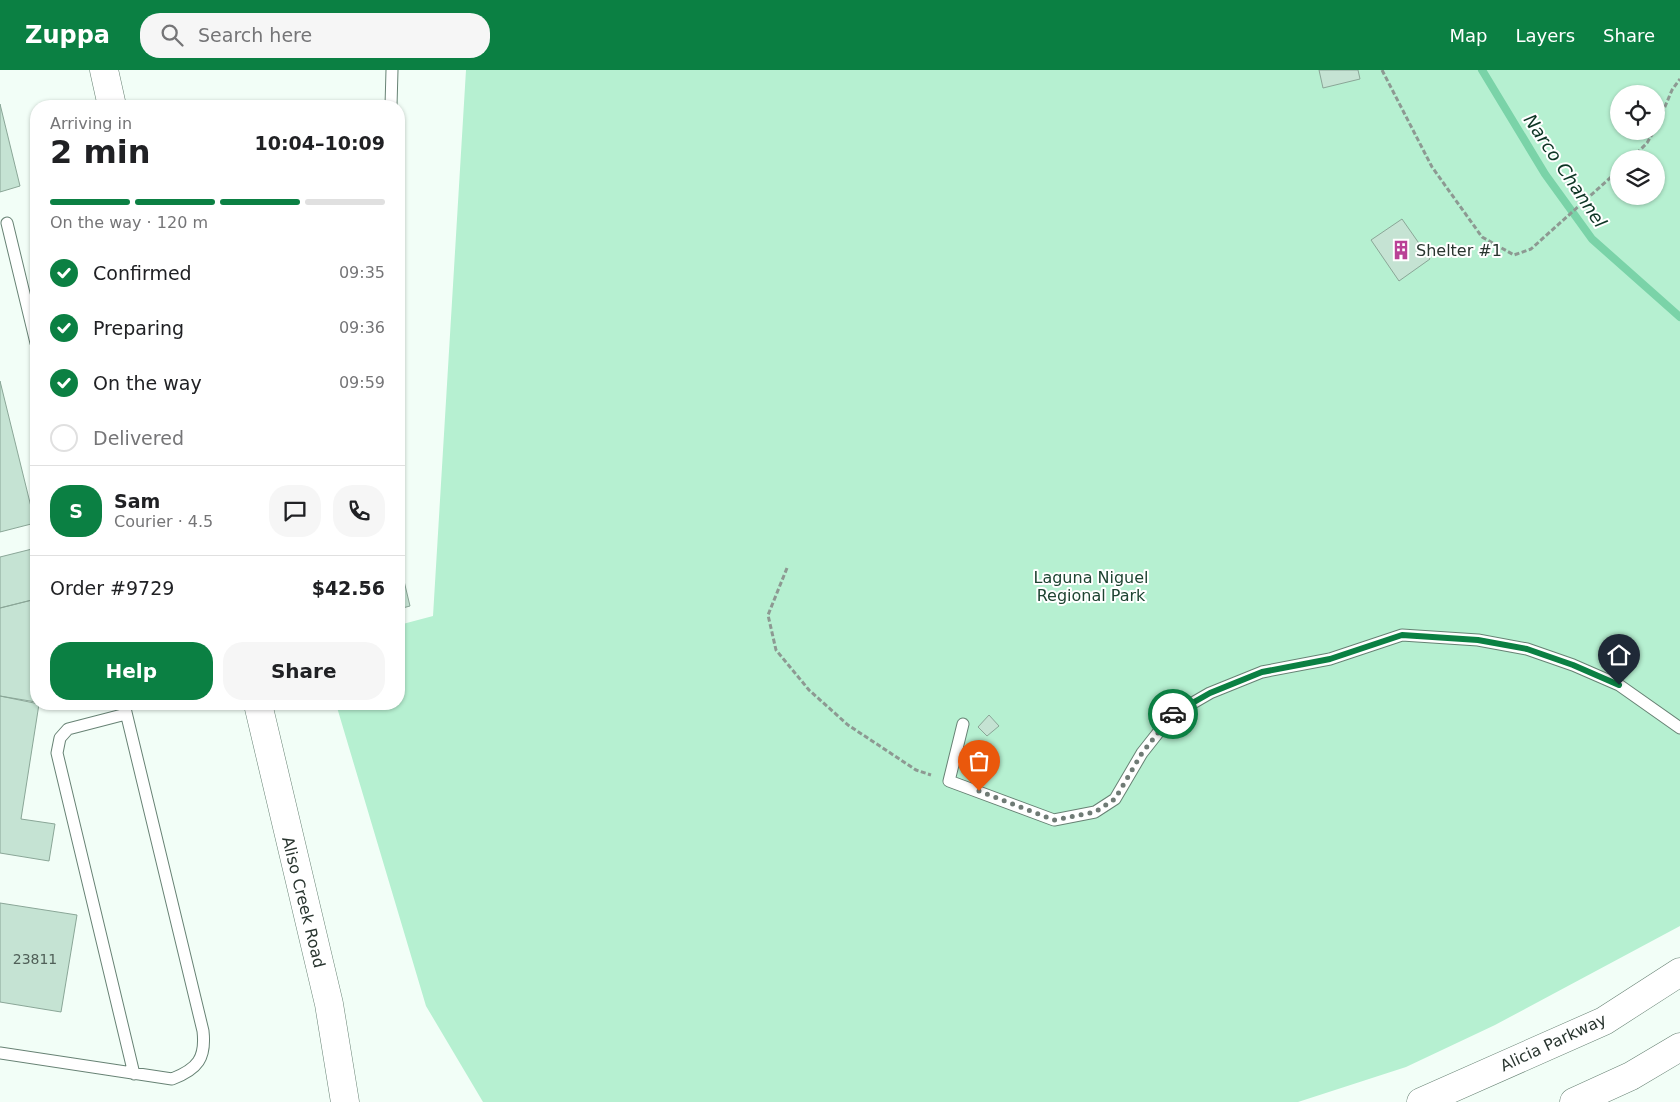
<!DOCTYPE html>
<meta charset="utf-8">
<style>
body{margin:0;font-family:"DejaVu Sans",sans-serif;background:#f6f6f6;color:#202124;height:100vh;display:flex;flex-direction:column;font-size:19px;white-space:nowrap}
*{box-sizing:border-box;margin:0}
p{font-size:16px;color:#757577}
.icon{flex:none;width:28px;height:28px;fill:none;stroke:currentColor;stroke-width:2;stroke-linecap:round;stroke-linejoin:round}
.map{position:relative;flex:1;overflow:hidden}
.drawer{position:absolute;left:30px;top:30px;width:375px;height:610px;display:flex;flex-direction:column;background:#fff;border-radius:20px;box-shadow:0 1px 4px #0004}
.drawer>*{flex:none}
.tools{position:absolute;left:1610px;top:15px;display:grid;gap:10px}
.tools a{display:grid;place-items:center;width:55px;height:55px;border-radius:50%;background:#fff;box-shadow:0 1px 4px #0004;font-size:25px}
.pin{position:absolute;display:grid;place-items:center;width:42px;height:42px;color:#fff;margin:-51px -21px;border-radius:50% 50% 50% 0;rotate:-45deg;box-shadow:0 0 5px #0007}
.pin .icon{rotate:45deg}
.courier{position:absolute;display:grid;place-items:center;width:50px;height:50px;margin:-25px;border:4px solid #0b8043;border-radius:50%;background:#fff;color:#222;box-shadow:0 1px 6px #0007}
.headline em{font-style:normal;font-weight:600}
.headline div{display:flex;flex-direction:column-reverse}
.headline{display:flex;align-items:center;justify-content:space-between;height:85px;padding:0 20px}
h1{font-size:32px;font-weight:600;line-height:38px}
.bar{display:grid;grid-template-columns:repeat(4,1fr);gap:8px 5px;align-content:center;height:60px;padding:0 20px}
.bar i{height:6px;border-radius:4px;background:#e0e0e0}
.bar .active{background:#0b8043}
.bar p{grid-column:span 4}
.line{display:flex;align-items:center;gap:12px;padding:0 20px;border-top:1px solid #e0e0e0}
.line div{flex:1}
.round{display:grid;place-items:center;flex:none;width:52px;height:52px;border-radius:20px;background:#f6f6f6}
ol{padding:0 20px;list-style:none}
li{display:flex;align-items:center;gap:15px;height:55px}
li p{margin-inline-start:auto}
li .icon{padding:5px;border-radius:50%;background:#0b8043;color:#fff;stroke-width:4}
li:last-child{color:#757577}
li i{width:28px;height:28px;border:2px solid #e0e0e0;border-radius:50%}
.action{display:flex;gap:10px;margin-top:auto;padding:10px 20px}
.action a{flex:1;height:58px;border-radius:20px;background:#0b8043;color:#fff;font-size:20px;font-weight:600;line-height:58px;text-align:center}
.action a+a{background:#f6f6f6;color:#202124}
header{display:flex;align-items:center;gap:30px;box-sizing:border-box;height:70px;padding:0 25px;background:#0b8043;color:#fff}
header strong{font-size:24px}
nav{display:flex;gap:28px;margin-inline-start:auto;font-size:18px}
.search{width:350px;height:45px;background:#f6f6f6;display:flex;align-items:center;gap:12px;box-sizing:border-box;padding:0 18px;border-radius:20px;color:#757577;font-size:19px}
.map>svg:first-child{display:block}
</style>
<header>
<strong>Zuppa</strong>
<div class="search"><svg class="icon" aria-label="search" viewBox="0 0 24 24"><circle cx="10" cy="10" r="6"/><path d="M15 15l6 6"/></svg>Search here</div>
<nav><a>Map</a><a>Layers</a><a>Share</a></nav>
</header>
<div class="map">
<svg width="1680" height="1032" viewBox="0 0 1680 1032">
<rect width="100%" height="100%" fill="#f2fef7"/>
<path fill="#b6f0d1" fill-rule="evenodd" d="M466,0H1680V856L1495,955L1406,997L1298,1032H483L426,936L336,634H399V555L433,546ZM1619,24H1656V61H1619ZM1619,89H1656V126H1619Z"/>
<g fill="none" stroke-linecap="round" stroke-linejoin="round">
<path stroke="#7ad3a8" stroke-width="8" d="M1482,0L1545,104L1592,169L1680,247"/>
</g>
<path fill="#c5e3d3" stroke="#8aa697" d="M1319,0H1358L1360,9L1323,18Z
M0,34L20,116L0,122Z
M1402,149L1430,189L1399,211L1371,170Z
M0,311L35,453L0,462Z
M36,478V529L0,538V487Z
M399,490L410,536L399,539Z
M36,529V632L0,626V538Z
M0,626L39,634L21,749L55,754L49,791L0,783Z
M989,645L999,656L987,666L978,657Z
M0,833L77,845L61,942L0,932Z"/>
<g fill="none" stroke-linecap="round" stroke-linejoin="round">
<defs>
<path id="service" d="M391,36L392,0
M7,153L36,273
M126,644L68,659L60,668L57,683L134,1004
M963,654L949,711L1054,750L1095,742L1115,729L1142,683L1172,645L1210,623L1262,602L1330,589L1402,565L1478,570L1527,579L1573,595L1619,615L1680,658
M0,983L172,1009C198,999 206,988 203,961L124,634"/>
<path id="primary" d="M104,0L112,36
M258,634L329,934L345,1032
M1421,1032L1604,951L1680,902
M1574,1032L1631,1006L1680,977"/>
</defs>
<use href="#service" stroke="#678274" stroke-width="13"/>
<use href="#primary" stroke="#678274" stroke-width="29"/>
<path stroke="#8d9992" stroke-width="3" stroke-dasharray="5 2.5" stroke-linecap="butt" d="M1382,0L1432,97L1482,167L1514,185L1531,179L1619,100
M1656,58L1672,20L1680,9
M1631,89L1647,73L1654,61
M787,498L768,545L776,580L809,620L848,655L916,700L931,705"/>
<use href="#service" stroke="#fff" stroke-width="11"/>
<use href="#primary" stroke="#fff" stroke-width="28"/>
</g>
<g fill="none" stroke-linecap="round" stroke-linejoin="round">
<path stroke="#6f7b75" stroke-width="5" stroke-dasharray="0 9" d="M979,721L1054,750L1095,742L1115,729L1142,683L1173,644"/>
<path stroke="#0b8043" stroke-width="6" d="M1173,644L1210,623L1262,602L1330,589L1402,565L1478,570L1527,579L1573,595L1619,615"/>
</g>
<defs>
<symbol id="building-bare" viewBox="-9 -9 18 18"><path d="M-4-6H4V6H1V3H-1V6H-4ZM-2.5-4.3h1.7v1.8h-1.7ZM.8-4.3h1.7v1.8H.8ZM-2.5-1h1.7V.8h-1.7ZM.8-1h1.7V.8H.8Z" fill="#b94196" stroke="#fff" stroke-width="2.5" paint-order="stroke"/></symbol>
</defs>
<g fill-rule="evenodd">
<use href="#building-bare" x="1387" y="166" width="28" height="28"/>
</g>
<g text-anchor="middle" stroke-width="4" stroke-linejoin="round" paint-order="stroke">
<g font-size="14" fill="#506058">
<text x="35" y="894">23811</text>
</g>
<g font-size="16" fill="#29352f" stroke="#fff" text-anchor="start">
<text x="1416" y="186">Shelter #1</text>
</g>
<g font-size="16" fill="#1d4431" stroke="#fff">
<text x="1091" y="513">Laguna Niguel<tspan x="1091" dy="18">Regional Park</tspan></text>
</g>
<g font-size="16" fill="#29352f" stroke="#fff">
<text transform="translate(304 832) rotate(76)" y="6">Aliso Creek Road</text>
<text transform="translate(1553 972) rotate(-25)" y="6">Alicia Parkway</text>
</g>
<g font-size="18" font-style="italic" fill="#0d3524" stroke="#fff">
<text transform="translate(1565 101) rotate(56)" y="6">Narco Channel</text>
</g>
</g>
</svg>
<div class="tools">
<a><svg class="icon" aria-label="locate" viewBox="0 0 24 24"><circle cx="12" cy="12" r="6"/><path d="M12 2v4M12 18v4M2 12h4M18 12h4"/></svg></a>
<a><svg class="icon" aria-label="layers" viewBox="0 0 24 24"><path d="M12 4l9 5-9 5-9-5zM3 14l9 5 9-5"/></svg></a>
</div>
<div class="pin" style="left:979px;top:721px;background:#ea580c"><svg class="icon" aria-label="bag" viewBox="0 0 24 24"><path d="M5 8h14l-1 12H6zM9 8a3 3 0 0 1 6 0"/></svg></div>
<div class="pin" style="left:1619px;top:615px;background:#1f2937"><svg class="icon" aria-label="home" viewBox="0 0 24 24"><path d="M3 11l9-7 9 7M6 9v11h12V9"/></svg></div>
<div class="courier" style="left:1173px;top:644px"><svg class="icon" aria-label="car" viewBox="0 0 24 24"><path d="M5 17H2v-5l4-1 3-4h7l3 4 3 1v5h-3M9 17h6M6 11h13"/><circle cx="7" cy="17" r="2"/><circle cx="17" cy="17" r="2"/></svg></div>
<section class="drawer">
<div class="headline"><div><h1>2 min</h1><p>Arriving in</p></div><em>10:04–10:09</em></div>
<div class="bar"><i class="active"></i><i class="active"></i><i class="active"></i><i></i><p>On the way · 120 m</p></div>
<ol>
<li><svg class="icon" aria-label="check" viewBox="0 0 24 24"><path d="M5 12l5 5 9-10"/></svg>Confirmed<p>09:35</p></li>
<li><svg class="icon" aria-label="check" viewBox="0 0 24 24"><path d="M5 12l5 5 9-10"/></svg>Preparing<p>09:36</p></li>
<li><svg class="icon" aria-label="check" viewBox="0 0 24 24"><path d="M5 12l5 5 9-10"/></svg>On the way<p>09:59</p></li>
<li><i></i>Delivered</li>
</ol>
<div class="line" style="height:90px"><b class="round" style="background:#0b8043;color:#fff">S</b><div><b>Sam</b><p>Courier · 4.5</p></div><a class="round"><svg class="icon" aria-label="chat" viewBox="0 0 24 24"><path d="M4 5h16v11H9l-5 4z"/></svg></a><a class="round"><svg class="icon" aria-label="phone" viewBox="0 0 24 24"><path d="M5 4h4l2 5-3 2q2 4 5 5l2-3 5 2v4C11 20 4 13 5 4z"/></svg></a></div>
<div class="line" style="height:65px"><div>Order #9729</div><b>$42.56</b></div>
<div class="action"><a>Help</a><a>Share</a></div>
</section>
</div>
